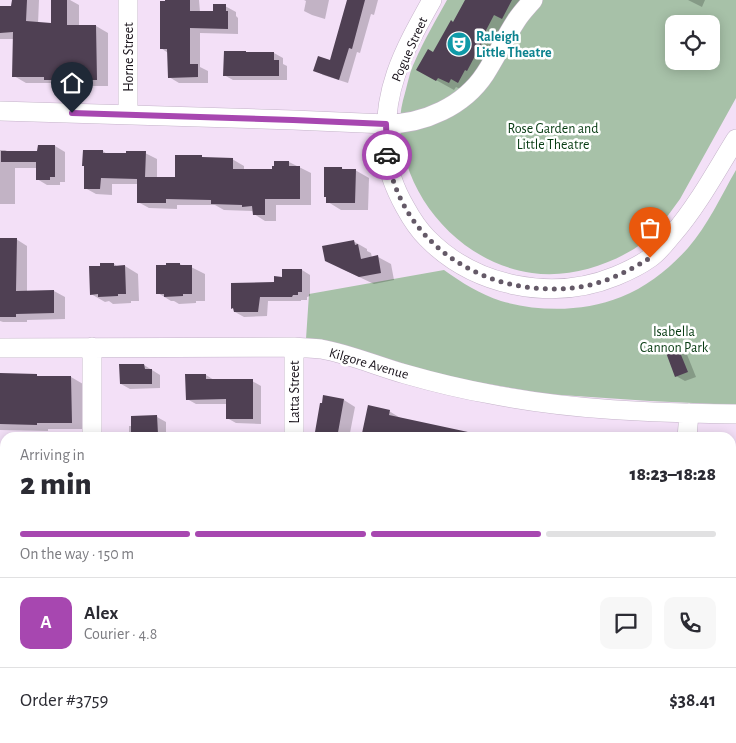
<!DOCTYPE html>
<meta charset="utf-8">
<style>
body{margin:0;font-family:"Alegreya Sans",sans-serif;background:#f7f7f7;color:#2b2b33;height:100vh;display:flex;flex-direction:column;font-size:19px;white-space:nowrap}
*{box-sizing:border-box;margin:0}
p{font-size:16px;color:#7c7c81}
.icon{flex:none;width:28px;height:28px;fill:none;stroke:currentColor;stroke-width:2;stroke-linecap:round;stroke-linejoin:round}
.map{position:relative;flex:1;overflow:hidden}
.sheet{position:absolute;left:0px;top:432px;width:736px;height:311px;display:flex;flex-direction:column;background:#fff;border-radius:15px 15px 0 0;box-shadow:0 2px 12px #0003}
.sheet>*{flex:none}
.fabs{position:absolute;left:665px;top:15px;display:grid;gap:10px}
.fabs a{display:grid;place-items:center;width:55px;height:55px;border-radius:10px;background:#fff;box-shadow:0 2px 12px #0003;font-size:25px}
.pin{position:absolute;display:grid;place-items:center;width:42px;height:42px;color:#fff;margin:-51px -21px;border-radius:50% 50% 50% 0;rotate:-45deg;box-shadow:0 0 5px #0007}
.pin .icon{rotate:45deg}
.courier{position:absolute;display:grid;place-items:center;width:50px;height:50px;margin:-25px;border:4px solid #a747b0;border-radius:50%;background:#fff;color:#222;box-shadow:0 1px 6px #0007}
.headline em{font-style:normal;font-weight:800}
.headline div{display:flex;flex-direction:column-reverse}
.headline{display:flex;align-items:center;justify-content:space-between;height:85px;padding:0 20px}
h1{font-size:32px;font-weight:800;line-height:38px}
.bar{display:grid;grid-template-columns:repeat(4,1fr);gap:8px 5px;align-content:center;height:60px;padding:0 20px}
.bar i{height:6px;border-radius:4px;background:#e1e1e2}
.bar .current{background:#a747b0}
.bar p{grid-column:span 4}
.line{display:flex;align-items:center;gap:12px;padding:0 20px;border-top:1px solid #e1e1e2}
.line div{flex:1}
.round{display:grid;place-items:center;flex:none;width:52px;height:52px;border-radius:10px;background:#f7f7f7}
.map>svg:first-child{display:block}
</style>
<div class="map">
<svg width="736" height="743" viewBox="0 0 736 743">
<rect width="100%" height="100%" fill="#f3e0f7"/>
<path fill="#a7c1a8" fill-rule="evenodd" d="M447,0H736V98L680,199C667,217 653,237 634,249C604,267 567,278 532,273C460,263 401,195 400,123C400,113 402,103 405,93C408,82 410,71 415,61C424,40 436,20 447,0ZM674,24H711V61H674Z
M736,170V405L650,401L546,394L470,381L419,369L392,360L306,339L309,294L444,270C462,283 480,294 501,301C539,312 584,312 621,297C647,287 670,268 688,248C708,225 721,196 736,170Z"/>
<path fill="#0003" d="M13,0H39L38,24L52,25V0H70L79,5V26H96L108,33V86H58L53,83H26L14,76V39H0V7H12Z
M166,0H199L200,12H214L225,6L236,12V16L238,18V34L200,33V67L208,71V83H179L169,77L168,53L161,48Z
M304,0H329L325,19L312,15L304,11L306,1Z
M348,0H378L374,15L371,14L360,53L357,52L348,83L323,75L315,70L331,61Z
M467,0H527L467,92L456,87L454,90L418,70L433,54L454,23Z
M688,0H705L702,7Z
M274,53L283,58V64L287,66V80H233L224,75Z
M55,146L65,152V182H60V185H47L37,179V168H15V204H0V150H5L9,152H39Z
M103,151L107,154L145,153L157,159V178H176L205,159H232L244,166V170H273L289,162L311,173V205H276V221H265L254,214V212L252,211L224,210L215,205H177V209L149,208L138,202V184H112V195L96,194L85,188Z
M341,168L345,170H355L369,178L368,210H341L328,202V197Z
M0,239H16L27,246V292L54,291L65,297V319L27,320V322H3L0,321Z
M353,241L367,249V251L371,253L372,258L378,257L391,264L394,280L374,284L340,268Z
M114,264L118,267L125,266L138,274L139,301H131V303L113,304L109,301L105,302L91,294Z
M180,264L185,267H191L205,274V301H196V303L179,304L174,301H171L158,293Z
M302,270L310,275V296L307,297V300H301V301H268L267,316L244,317L235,312V309L232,308L283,278Z
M677,347L686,352L696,377L685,381L676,376Z
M144,365L160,375V388L130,389L121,384Z
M0,374L36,375L41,378L71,377L83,384V429H48V431L0,430Z
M206,375L214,380L252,381L261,386V424L236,423L227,418V404H196L187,399Z
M324,397L344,400L355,407L349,438H327L316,431Z
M389,411L402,419L492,438H364Z
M157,417L166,422V438H129V426H132Z
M731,449H736V489L731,487Z
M0,566H5V597H0Z
M0,644H5V678H0Z
M5,734V739H77V743H0V735Z
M122,739H156V743H124L122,742Z
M190,739H270L271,743H193L191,741Z
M323,739H362V742L327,743V741Z
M607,739H623L625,743H609Z"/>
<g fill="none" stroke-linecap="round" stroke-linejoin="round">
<path stroke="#6899a6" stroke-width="4.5" d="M731,724L736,701
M731,737L735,743"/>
</g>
<path fill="#4f4053" d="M12,0H27L26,21L51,23V0H67V25H96L97,80H44V77H12L13,32L0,33V6H11Z
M165,0H190V11H213V4H226V11H228V29L190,28V64H198V77L168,78L167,49H160V1H165Z
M347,0H365L352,49L349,48L339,80L313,71L318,56L330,60Z
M465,0H512L502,19L494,15L482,38L484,39L467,71L465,70L458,83L451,79L449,83L438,78L436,81L416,70L428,49L433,52L451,20L453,22Z
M224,51H246V52H274V60H279V76H223Z
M38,145H55V177H50V180H36V162H1V151H37Z
M83,150H103V153H126V151H146L145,177H175V155H202V157L233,158V169H272V166H274V161H289V166H300V199H265V215H253L252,206L242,207V205L211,204V200L166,199V203H137V179L101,178L100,189H84V166H82Z
M324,167H342V169H356L355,203H326V197H324Z
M0,238H17L16,291L54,290V313L16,314V317H0Z
M354,240L355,245L358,244L361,259L378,255L381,273L359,277L325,261L322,246Z
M100,263H114V266L125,265L126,294H118V296L98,297V294L90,295L89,266H100Z
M166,263H180V265H192V294H183V296L164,297V294H156V265H166Z
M282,269H302V292H298V295H293L292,297H260L258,312H234L233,308L231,309V283L274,282V276L282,277Z
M677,345L688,372L675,377L665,350Z
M119,364H144L145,369H152V384H120Z
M0,373L37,374V376H71L72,423H37V425L0,424Z
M185,374H206V379H253V419H226V399L186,400Z
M323,395L344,399L337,438L322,436V433L315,432L320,403H322Z
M368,405L390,410L389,415L468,432L467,438H361Z
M157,415L158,434H131V416Z"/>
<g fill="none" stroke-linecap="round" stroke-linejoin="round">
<defs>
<path id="minor" d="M432,0C403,52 381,91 387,154C388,172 396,191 405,207C411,218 418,229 427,238C475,287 553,302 616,276C628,271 639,266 650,258C659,252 666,242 673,234C698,205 716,171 736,139
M0,111L293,120L386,124C424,124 464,106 485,74C496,57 505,38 516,21C521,13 527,7 533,0
M128,115V0
M92,347V438
M294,347V438
M0,348L294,347C303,348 312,348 321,349C349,354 377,366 405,374C433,382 461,389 490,394C571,410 654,413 736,414
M687,438L689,413
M0,618H5
M96,739V743
M297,739V743"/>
</defs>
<use href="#minor" stroke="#c4b3c9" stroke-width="20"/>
<use href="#minor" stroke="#fff" stroke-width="19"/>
</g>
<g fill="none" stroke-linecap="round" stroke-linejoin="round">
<path stroke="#645967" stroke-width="5" stroke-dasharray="0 9" d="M387,155C402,248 490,300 580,287C605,283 629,271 650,258"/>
<path stroke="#a747b0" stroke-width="6" d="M72,113L293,120L386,124L387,155"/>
</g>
<defs>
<symbol id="theatre-disc" viewBox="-11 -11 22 22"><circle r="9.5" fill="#0f9aa8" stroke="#fff"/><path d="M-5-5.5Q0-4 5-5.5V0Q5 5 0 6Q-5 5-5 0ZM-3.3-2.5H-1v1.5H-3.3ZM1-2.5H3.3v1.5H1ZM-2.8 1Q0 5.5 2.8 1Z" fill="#fff"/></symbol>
</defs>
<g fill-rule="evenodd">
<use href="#theatre-disc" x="445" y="30" width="28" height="28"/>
</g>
<g text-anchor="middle" stroke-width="5" stroke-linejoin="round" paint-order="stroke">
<g font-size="14" font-weight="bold" fill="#0d838f" stroke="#fff" text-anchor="start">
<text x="476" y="41">Raleigh<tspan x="476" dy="16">Little Theatre</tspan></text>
</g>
<g font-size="14" fill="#171119" stroke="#fff">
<text transform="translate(409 49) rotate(-66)" y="5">Pogue Street</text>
<text transform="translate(128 57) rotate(-90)" y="5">Horne Street</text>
<text transform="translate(369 363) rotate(16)" y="5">Kilgore Avenue</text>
<text transform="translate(294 392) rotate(-90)" y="5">Latta Street</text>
</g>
<g font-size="14" fill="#073b12" stroke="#fff">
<text x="553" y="133">Rose Garden and<tspan x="553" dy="16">Little Theatre</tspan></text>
<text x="674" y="336">Isabella<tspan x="674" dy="16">Cannon Park</tspan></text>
</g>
</g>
</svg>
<div class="fabs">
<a><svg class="icon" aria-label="locate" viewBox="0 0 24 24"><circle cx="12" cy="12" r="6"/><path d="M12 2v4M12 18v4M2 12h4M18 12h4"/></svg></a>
</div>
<div class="pin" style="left:650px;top:258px;background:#ea580c"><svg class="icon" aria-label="bag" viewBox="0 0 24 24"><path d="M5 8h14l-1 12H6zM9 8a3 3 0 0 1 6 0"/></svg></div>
<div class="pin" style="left:72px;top:113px;background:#1f2937"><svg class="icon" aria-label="home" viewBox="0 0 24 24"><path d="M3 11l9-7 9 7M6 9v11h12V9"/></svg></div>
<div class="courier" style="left:387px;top:155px"><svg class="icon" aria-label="car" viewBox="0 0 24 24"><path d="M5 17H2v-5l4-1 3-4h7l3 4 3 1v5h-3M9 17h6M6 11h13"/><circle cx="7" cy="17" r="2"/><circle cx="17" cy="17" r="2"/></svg></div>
<section class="sheet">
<div class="headline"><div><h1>2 min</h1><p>Arriving in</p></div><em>18:23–18:28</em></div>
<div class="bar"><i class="current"></i><i class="current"></i><i class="current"></i><i></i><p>On the way · 150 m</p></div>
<div class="line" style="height:90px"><b class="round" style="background:#a747b0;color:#fff">A</b><div><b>Alex</b><p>Courier · 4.8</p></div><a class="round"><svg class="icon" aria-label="chat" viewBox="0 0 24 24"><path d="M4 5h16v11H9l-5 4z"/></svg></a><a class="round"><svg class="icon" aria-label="phone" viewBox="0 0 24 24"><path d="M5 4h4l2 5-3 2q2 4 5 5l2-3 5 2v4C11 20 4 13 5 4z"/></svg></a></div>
<div class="line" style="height:65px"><div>Order #3759</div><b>$38.41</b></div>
</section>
</div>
